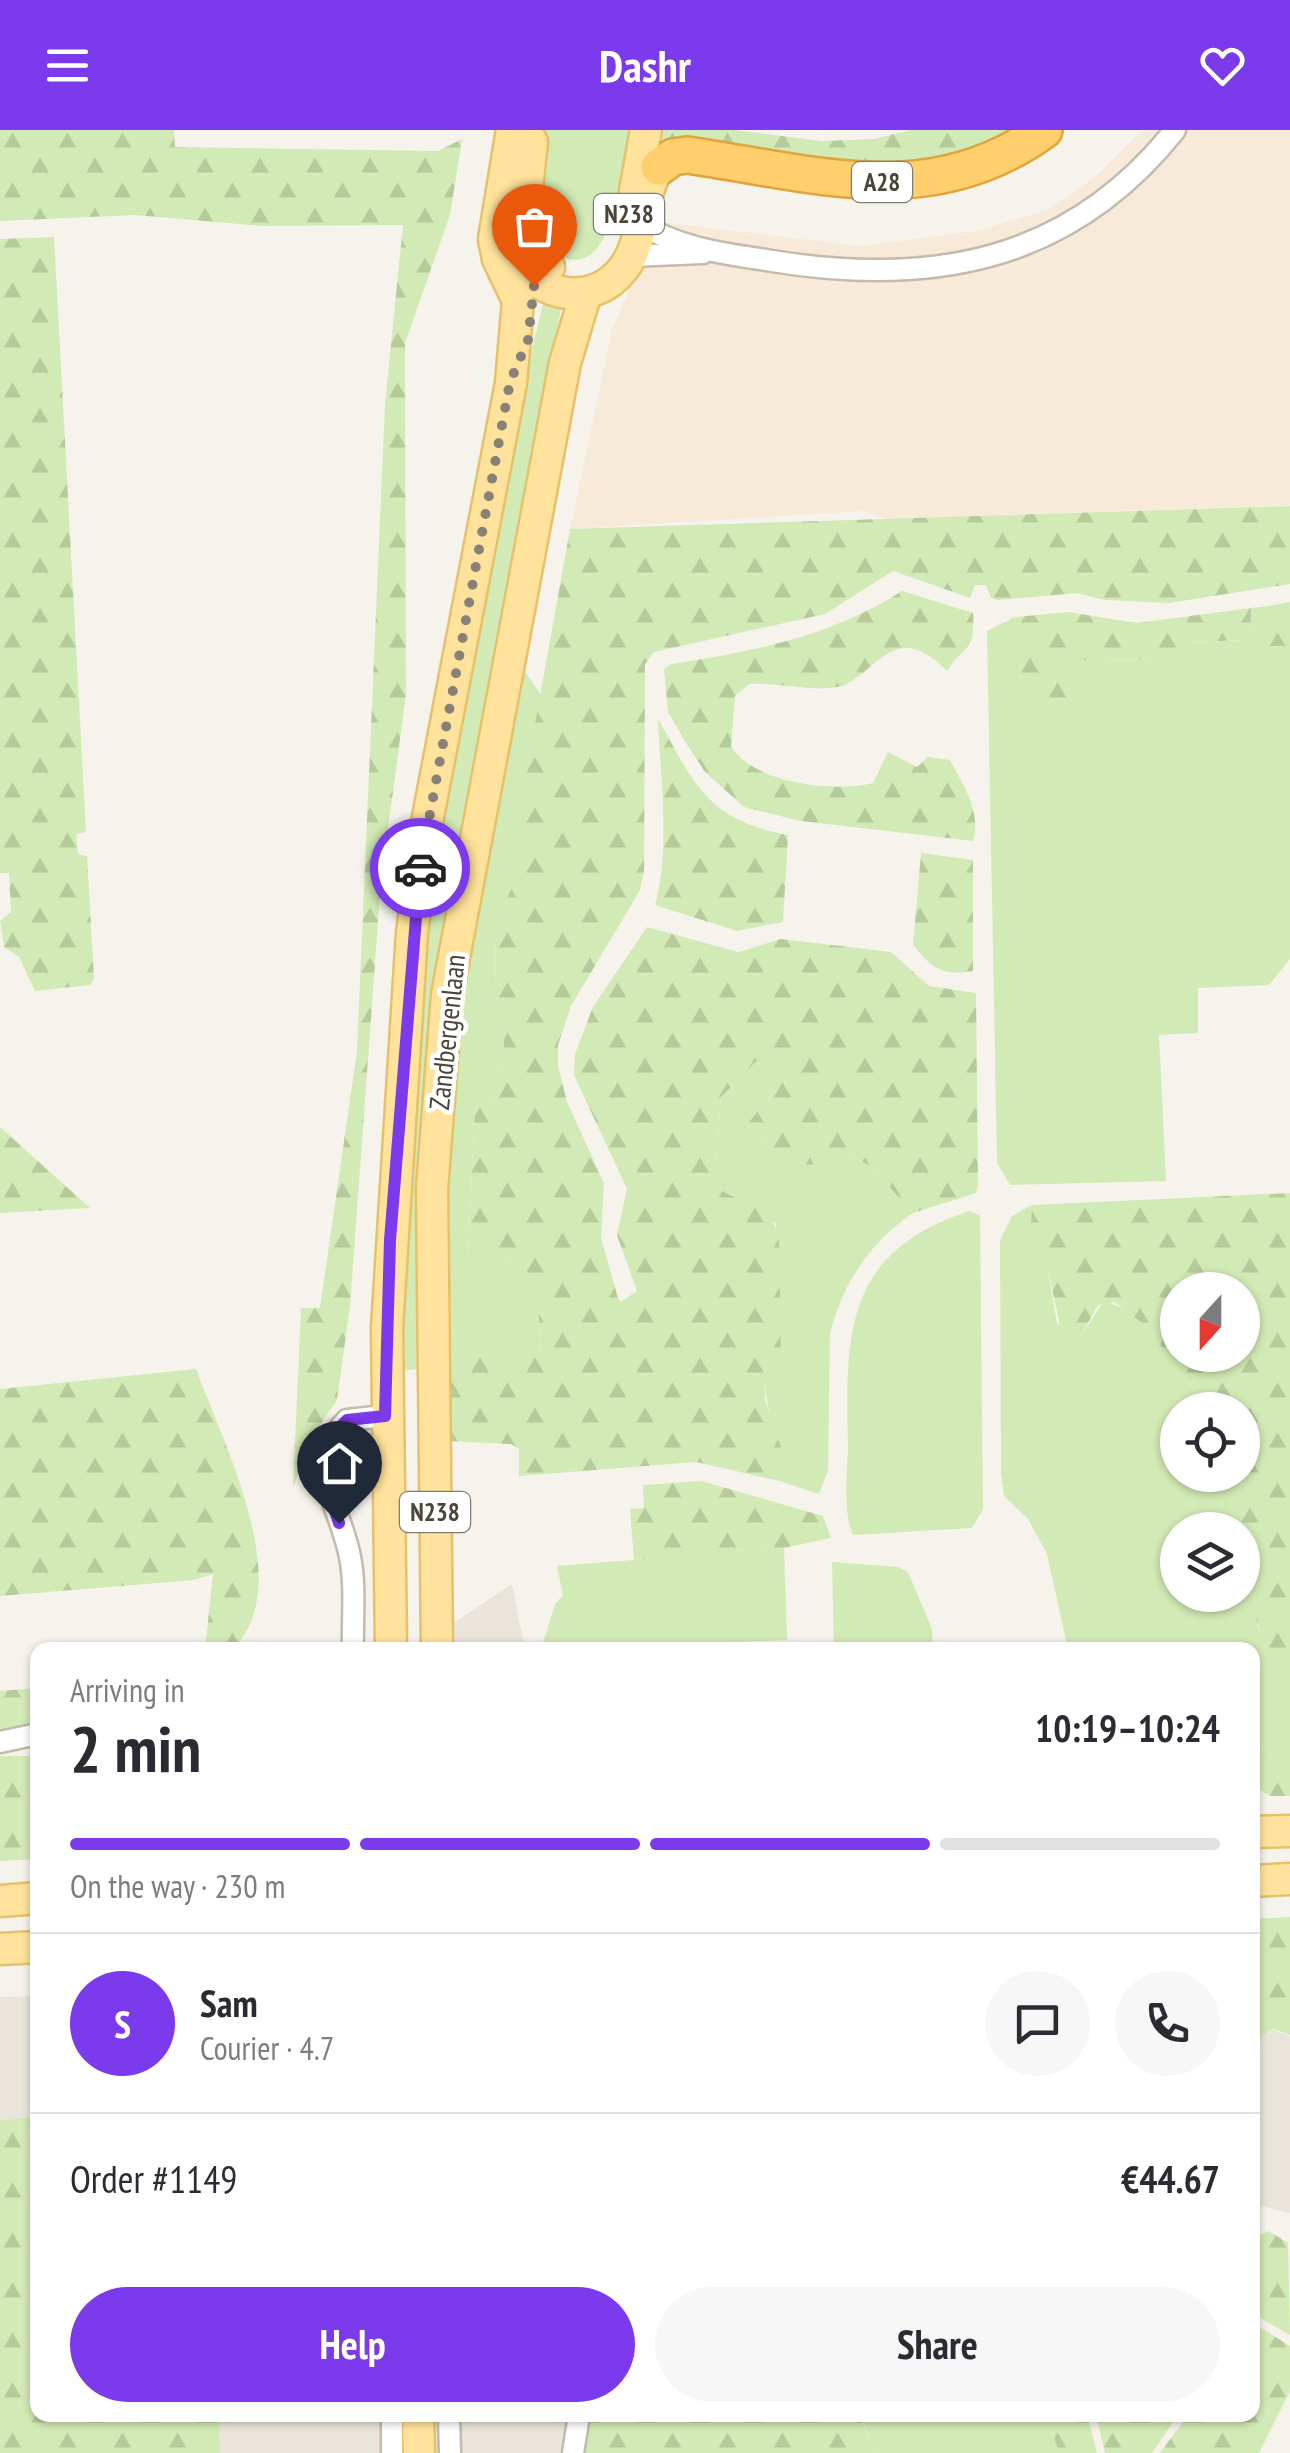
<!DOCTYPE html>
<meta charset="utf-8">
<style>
body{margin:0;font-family:"PT Sans Narrow",sans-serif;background:#f7f7f7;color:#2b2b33;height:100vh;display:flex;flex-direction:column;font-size:38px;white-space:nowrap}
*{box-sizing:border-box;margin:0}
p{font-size:32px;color:#7c7c81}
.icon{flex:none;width:55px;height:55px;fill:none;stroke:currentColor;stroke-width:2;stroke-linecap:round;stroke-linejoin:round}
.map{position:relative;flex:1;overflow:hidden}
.sheet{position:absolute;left:30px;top:1512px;width:1230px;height:780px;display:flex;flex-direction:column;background:#fff;border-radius:20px;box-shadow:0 2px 8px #0004}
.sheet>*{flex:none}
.needle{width:65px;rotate:201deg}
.fabs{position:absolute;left:1160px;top:1142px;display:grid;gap:20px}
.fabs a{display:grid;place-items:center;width:100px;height:100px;border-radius:50%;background:#fff;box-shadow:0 2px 8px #0004;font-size:50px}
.pin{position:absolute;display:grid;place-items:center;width:85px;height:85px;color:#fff;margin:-102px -42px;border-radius:50% 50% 50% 0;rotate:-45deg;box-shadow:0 0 10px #0007}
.pin .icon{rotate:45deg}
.courier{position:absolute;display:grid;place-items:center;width:100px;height:100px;margin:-50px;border:8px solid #7c3aed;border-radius:50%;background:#fff;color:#222;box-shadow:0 2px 12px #0007}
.overview em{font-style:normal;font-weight:600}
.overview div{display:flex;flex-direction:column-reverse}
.overview{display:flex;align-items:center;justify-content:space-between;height:170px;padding:0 40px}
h1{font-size:65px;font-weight:600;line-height:75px}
.bar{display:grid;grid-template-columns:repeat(4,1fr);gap:15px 10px;align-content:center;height:120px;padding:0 40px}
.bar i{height:12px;border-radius:8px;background:#e1e1e2}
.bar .current{background:#7c3aed}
.bar p{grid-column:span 4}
.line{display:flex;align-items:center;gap:25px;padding:0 40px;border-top:2px solid #e1e1e2}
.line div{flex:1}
.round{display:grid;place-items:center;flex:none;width:105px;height:105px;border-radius:52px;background:#f7f7f7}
.action{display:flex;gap:20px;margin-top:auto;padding:20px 40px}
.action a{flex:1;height:115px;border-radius:60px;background:#7c3aed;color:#fff;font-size:40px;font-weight:600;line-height:115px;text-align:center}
.action a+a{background:#f7f7f7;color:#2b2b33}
header{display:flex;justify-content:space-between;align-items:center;height:130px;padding:0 40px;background:#7c3aed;color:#fff;font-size:45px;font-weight:600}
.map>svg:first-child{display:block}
</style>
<header><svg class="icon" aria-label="menu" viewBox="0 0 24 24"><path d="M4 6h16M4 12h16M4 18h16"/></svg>Dashr<svg class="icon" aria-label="heart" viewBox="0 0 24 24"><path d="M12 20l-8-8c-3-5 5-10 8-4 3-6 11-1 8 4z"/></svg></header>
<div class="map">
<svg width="1290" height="2323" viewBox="0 0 1290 2323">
<defs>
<pattern id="forest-firs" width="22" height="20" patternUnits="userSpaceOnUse" patternTransform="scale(2.5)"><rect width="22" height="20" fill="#d2eab5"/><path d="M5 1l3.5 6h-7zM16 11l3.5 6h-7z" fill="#b6ca9c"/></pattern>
</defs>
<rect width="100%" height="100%" fill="#f6f3ec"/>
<path fill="#eae5da" d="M512,1454L525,1520H414Z
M37,1866V2070L0,2073V1867Z
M1274,1900L1290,1906V2083L1253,2074V1911Z
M189,2285H569L564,2323H184Z"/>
<path fill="#f7ead8" d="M1143,0H1290V375L888,389L864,381L570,399L612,199L660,92L858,116L977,101L1047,80L1095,47Z"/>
<path fill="#d2eab5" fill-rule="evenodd" d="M542,0H641C635,37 628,70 612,105L606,102C595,131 573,139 549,118L543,97Z
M543,174L561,178L506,483L419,1239L398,1241C415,973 429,705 479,440C495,351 522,262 543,174Z
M1268,476V516H1290V829L1269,855L1198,858V903L1159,905L1166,1051L1010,1055L997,1033L987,501L1015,487L1024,567L1065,570L1074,530L1182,529L1183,512L1250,510L1251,478Z
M519,533L541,565L524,655V719L496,803L495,863L505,901L499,965L475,977L468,1126H502L526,1140L538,1174L541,1223L441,1226L454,954L468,810Z
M764,922L786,947L749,992L774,1022L790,1029L808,1035L854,1028L871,1037L913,1083C870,1112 842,1154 830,1204L828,1341L819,1364L779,1351C781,1307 763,1281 765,1239L781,1244L776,1094L721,1060L716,1035L721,967Z
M1032,1075L1031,1095L1047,1135L1057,1193L1080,1207L1104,1171L1131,1181L1146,1196L1209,1280H1178V1345H1240L1249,1459L1258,1498L1290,1551V1619L1276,1623L1253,1619L1252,1520H1068L1047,1424L1028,1389L1004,1366L1001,1343L1000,1110L1012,1086ZM1178,1400H1242V1465H1178Z
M969,1081L980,1085L983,1379L972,1398L853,1405C842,1381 848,1341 848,1314C845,1200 846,1122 969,1081Z
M784,1418L787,1510L541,1519L555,1474L563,1465L557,1436Z
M832,1432L899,1437L908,1442L932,1499L933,1520H834Z
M860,2285L940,2290L955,2285H1047L1059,2323H876Z"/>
<path fill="url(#forest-firs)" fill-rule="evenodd" d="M0,0H174L175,17L438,21L462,9L450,85L405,213L406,564L381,751L350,1176L337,1270L314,1304L293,1357L301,1178H320L357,921L385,274L403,95L262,96L136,85L0,91Z
M664,0H734L822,11L874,9L910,0H1029L981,23L891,41L660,21Z
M54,107L86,702L76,704L78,724L87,726L94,848L90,855L35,861L19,827L4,817L0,791L11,782L9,743H0V109Z
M1290,376V454L1169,473L1105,470L1076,463L998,470L991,468L986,455H975L970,468L893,441L825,484L654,522L645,534L644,741L640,760L571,876L558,915V936L567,972L604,1053L601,1108L618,1168L621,1172L637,1161L617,1105L627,1059L574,945L575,924L593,877L647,797L738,822L781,809L891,822L929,856L976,863L978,1056L976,1063L913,1083L871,1037L855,1028L808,1035L790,1029L774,1022L749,992L786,947L764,923L721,967L716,1035L721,1060C743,1074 773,1079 779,1107L781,1245L765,1239V1270L781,1317L779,1351L696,1332L519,1346V1319L511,1314L447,1311L441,1226L541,1222L538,1174L526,1140L502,1126L468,1127L475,977L499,965L505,901L495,863L496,803L524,719V655L570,399Z
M902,461L973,483C975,524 966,512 947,541C891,484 875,550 837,557C809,562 778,552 749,554L735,566L731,616C752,653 835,663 873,653L888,622L917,637L928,627L950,630C963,655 982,682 973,711L801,691L744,677L705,642L686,613L668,582L664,540L671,534C754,521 830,507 902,461Z
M1290,472V516H1268V476Z
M1251,478L1250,510L1183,512V529L1075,530L1066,570L1024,568L1015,487L1068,482L1137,493Z
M658,589C696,656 706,689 788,705L783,792L737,801L655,775C671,717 660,649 658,589Z
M921,723L973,730V841C942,846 933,839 913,815Z
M0,997L90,1078L0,1083Z
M1290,1063V1551C1228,1479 1242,1365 1242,1280H1209L1146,1196L1115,1172L1098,1175L1080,1207L1062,1205L1047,1135L1031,1095L1032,1075ZM1178,1160H1242V1225H1178Z
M196,1239C221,1309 300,1459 231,1520H205L213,1444L194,1450L0,1466V1259Z
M701,1351L823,1386L831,1408L784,1418L634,1430L630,1379L644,1378L643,1355Z
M37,1558V1596L0,1603V1561Z
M1253,1619L1276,1623L1290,1619V1666H1270L1253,1656Z
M0,1626H37V1729L0,1731Z
M1290,1787V1905L1274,1899L1253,1911V1789Z
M37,1986L38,2285H219L220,2323H0V1991Z
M1269,2101L1288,2113L1290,2205L1253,2184V2108Z
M1253,2193L1290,2216V2261L1259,2323H1160L1188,2285H1252Z
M589,2285H859L876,2323H582Z
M1047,2285H1087L1097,2323H1059Z
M1096,2285H1178L1152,2323H1105Z"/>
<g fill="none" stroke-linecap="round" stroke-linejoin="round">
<defs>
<path id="minor" d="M641,94C680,119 727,124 772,131C932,157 1070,132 1175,0
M631,126L703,123
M353,1520C352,1490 356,1456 350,1427C341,1377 302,1333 347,1290L385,1286
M0,1612L38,1604
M392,2285V2323
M449,2285L450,2323
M573,2323L579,2285"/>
<path id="primary" d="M524,0L532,12C528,50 516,110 549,137
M635,61L646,0
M514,117C527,167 592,180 623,139C646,110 639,67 659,37
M391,1520L387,1198L412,803L424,708L511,253L518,171L498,129L494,109L512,0
M437,1520L432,1059L447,865L565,233L586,163
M1252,1702L1290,1701
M1252,1751L1290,1749
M0,1771L38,1768
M0,1819L38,1817
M418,2285L419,2323"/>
<path id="motorway" d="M659,37L673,27L687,25C813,43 930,83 1044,0"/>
</defs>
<use href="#minor" stroke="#c2bbae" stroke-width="25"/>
<use href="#primary" stroke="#e6c16a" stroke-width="35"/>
<use href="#motorway" stroke="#e0a43c" stroke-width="40"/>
<use href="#minor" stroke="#fff" stroke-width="20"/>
<use href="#primary" stroke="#ffe39c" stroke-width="30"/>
<use href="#motorway" stroke="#ffcf6e" stroke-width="35"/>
</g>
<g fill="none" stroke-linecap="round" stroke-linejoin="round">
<path stroke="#878178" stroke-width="10" stroke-dasharray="0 18" d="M420,738L510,252L528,210L534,156"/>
<path stroke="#7c3aed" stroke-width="12" d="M339,1393C326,1354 314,1321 347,1290L385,1286L390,1110L420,738"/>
</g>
<g text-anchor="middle" stroke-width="9" stroke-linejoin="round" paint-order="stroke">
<g fill="#fff" stroke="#817c74" stroke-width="2.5">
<rect x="852" y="32" width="60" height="40" rx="8"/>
<rect x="594" y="64" width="70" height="40" rx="8"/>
<rect x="400" y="1362" width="70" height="40" rx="8"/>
</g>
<g font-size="25" font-weight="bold" fill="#4b4439">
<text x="882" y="61">A28</text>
<text x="629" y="93">N238</text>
<text x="435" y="1391">N238</text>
</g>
<g font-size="28" fill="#4b4439" stroke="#fff">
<text transform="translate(447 902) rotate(-84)" y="10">Zandbergenlaan</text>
</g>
</g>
</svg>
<div class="fabs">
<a><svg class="needle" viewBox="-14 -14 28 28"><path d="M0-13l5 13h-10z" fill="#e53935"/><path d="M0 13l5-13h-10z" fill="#7c7c81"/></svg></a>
<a><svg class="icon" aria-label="locate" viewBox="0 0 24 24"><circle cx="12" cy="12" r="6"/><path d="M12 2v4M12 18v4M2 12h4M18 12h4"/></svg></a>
<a><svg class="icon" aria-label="layers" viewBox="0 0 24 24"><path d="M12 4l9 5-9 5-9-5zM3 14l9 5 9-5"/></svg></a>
</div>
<div class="pin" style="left:534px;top:156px;background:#ea580c"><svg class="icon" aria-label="bag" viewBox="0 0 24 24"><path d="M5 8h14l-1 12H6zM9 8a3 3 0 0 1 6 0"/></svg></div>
<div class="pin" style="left:339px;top:1393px;background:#1f2937"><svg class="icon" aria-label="home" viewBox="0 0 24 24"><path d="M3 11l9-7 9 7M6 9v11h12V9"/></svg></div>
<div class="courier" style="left:420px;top:738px"><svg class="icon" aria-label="car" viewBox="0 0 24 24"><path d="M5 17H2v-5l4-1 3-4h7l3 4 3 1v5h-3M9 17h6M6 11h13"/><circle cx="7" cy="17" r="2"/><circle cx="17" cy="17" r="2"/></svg></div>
<section class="sheet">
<div class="overview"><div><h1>2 min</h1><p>Arriving in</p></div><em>10:19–10:24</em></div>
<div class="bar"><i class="current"></i><i class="current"></i><i class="current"></i><i></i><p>On the way · 230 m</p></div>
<div class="line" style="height:180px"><b class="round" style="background:#7c3aed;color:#fff">S</b><div><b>Sam</b><p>Courier · 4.7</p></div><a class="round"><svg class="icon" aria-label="chat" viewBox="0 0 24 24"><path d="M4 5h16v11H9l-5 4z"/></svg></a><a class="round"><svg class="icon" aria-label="phone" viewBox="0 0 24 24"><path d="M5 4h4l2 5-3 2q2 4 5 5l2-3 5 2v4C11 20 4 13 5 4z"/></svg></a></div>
<div class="line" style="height:130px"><div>Order #1149</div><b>€44.67</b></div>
<div class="action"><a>Help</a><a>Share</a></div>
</section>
</div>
